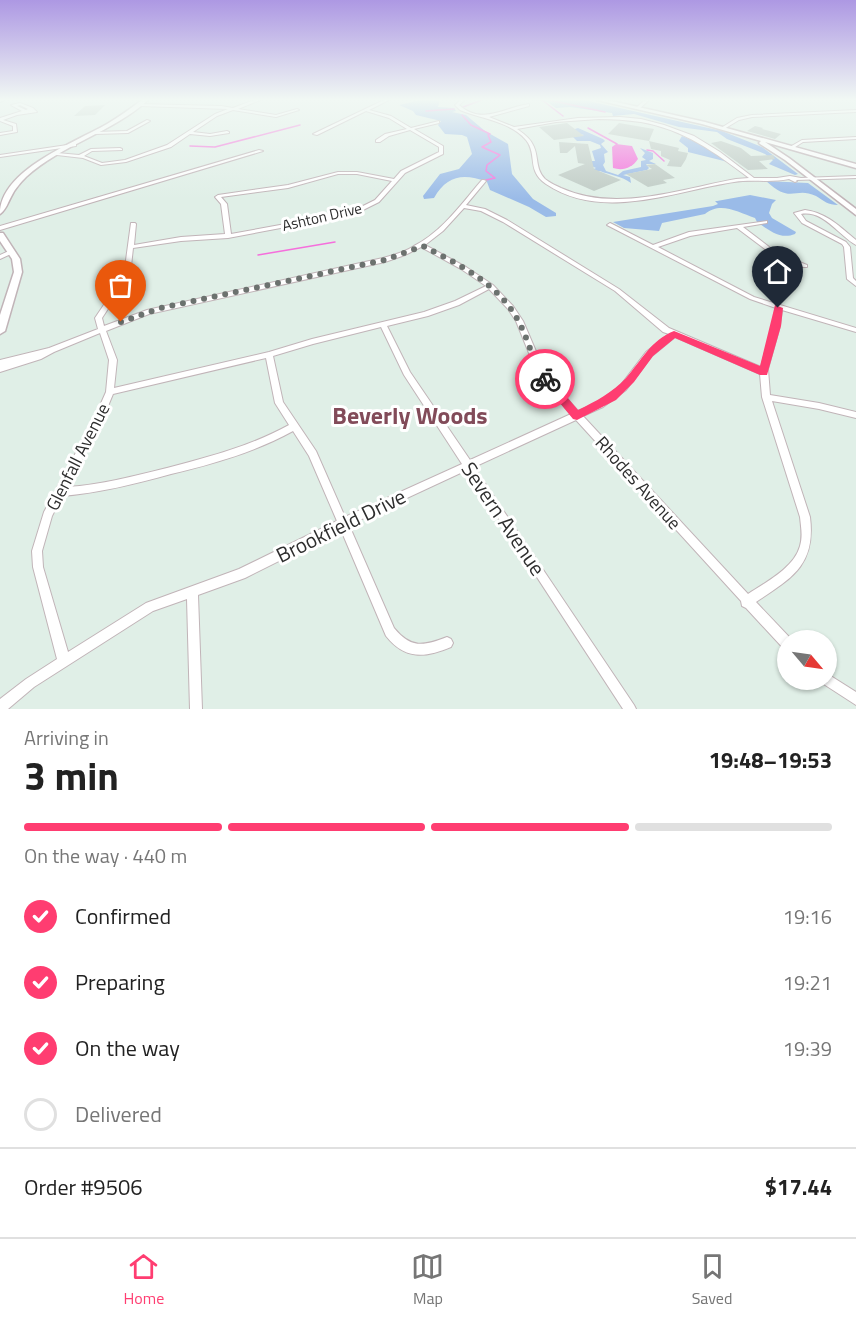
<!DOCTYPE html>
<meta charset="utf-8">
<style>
body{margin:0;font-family:"Titillium Web",sans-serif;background:#f2f2f2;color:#222;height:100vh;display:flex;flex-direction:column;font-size:22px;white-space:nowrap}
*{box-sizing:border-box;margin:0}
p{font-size:20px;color:#767676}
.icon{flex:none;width:33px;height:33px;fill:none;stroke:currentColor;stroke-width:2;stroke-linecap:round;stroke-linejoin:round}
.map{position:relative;height:709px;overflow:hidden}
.panel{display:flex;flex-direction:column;background:#fff;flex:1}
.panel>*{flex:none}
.needle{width:39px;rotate:119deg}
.tools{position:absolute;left:777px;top:630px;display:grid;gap:12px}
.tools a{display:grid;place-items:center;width:60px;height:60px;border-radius:50%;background:#fff;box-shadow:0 2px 4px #0004;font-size:30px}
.pin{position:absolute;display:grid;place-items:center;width:51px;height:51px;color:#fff;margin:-62px -26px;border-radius:50% 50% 50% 0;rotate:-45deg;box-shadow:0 0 6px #0007}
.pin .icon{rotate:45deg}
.courier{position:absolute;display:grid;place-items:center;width:60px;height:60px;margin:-30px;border:4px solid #ff3d71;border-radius:50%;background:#fff;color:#222;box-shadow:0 2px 8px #0007}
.summary em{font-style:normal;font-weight:700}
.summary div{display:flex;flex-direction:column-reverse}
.summary{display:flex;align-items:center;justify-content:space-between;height:102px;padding:0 24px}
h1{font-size:39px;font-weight:700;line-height:45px}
.bar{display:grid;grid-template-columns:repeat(4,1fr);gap:9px 6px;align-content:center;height:72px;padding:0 24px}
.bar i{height:8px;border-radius:4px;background:#e0e0e0}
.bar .active{background:#ff3d71}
.bar p{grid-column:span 4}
.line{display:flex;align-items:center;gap:15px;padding:0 24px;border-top:2px solid #e0e0e0}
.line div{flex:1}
ol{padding:0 24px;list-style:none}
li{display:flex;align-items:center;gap:18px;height:66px}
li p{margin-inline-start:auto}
li .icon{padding:6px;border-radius:50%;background:#ff3d71;color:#fff;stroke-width:4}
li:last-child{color:#767676}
li i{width:33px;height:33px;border:3px solid #e0e0e0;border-radius:50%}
.tabs{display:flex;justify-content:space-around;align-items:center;height:84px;border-top:2px solid #e0e0e0;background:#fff;font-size:16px;color:#767676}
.tabs a{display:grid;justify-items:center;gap:3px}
.tabs .active{color:#ff3d71}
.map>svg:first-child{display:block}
</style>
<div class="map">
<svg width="856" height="709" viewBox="0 0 856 709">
<rect width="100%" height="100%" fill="#e0efe7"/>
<path fill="#9abbe8" d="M421,100H440L438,107L454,108L456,111L452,112L466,115L485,131L508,144L512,174L533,199L556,213V216L546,217L529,207L490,190L487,182C464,173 447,175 434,198L424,199L423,196L440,174L459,169L472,154L467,137L462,135L445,134L438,125L441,121L416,115L413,111L399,105Z
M532,100H584L722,131L762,147L798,174L795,175L769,164L773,160L765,154L727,139L717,132L679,127L634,114L613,116L612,113L570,107L556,108L548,102Z
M578,128L603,139L605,141L601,144L608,152L604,154L605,162L603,165L606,171L618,175L623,171L641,167V161L646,160L642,157L645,153L640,148L653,153V159L649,161L656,164H646L649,168L647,170L623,175L630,177L631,183C622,176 610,175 600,171L596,172L591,170L596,168L589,165L590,161H595L592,151L601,148L600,145L590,141H577L573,137L584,135L575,133V129Z
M682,136L706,146L728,162L688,152V148L679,141Z
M766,181L808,183L838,205C828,205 824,201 816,196C794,186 792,205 766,181Z
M750,195L776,200L772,204L769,213L772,218L796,232L795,234C780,240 769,230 757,222L755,218C738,212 720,201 705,214L662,223L659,231L624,228L613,222L713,206L718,204L715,201H717Z"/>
<path fill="#f56fdc" d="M616,144L632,146L638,159C632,168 623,171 613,168L612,147Z"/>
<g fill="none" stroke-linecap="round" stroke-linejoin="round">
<path stroke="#f56fdc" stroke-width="1.5" d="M542,100L563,116
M549,100L605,112
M463,107L482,100
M426,111L454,109
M462,115L471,125L490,134L488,135L491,142L482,147L500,155L487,165L486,171L495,178L486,180
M588,128L617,144
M190,146L215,147L300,125
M647,150L653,151L664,161
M258,255L335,242"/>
</g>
<path fill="#bfcbc5" d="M105,105L95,115L74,116L85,106Z
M567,123L584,136L554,140L539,127Z
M619,123L654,129L649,141L679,148L678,151L688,153L686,159L681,167L667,166L670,160L661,156V151L651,149L649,141L608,134Z
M755,126L763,128L762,129L781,134L775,139L747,131Z
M721,141L741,148L751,156L773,155L775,159L759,161L768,169L748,170L711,143Z
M559,142L588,144L594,169L621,180L594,191L558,175L585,164L578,163L575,146L567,153H560Z
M655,164L675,178L663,180L667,183L648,187L626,174L652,169L646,165Z"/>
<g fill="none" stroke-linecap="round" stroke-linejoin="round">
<defs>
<path id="street" d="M0,100H4L0,102Z
M254,100H260L238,109L276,115L297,109L299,110L276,117L233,110L217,116L193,132L210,134L227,131L229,132V133L210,136L190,134L171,147L126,162L101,165L83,158L57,155L55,154L57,153L79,155L91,149L120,148L122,149V150L92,151L84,156L102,163L125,160L167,145L215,114L228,109L140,106L139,104L221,106L233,108Z
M384,100H389L369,110L391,116L411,128L439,121V123L414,129L443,146V154L405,173L379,202L355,214L228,238L181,241L133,248L130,275L102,318L104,326L147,310L383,258C394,255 405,252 414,246C443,231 462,203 482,180H484L486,181L466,205L485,209L507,220L619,289L669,328L761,367L772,326L776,308L750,299L607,225L610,223L612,224L653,245L689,232L767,221V223L743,227L777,253L807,265V267H803L773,255L737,228L690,236L658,247L754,297L856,328V332L782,310L780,326L768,369L770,395L819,403L856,412V418L819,409L772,401L810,517C816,565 792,578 756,602L792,640H788V651L784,649L746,608L742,606L741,601L576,420L474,467L634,705L636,709H623L467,470L349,525L394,628C411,649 424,646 447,637L451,639L453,643L451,647C425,658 405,660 386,636L341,530L245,578L198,595L202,709H190L187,599L153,611L34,687L8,709H0V699L26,679L57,659L33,567L32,551L44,512L95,417L106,392L109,360L100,333L54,352L41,359L0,372V366L8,364L0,366V360L49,348L98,329L95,318L124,275L131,223H135L136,224L134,245L181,237L225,234L221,204L215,197L218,195L288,185L338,172H357L394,179L401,171L439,152V147L410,130L389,136L380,142H376V140L385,134L407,129L389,118L366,111L317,135L313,134ZM338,174H357L392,181L375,200L351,212L231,234L227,204L221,197L288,188ZM464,208L481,211L503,222L615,291L663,332L669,334L646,352L620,386L597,403L578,411L548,377L541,363L523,321L513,306L493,285L466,267L425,245L443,231ZM421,247L461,269L486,286L455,301L424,312L312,339L269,352L114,388L117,360L106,331L149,314L385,262L405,255ZM489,289L508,309L516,321L533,363L543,381L571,414L470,460L410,372L387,326L428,316L459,305ZM381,327L404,375L462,464L345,517L316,451L283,402L273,356L313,344ZM675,337L760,374L762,397L800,517C801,527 803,536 800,546C794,568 766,582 748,594L583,416L603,407L626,390L652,356ZM266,358L275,403L289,425C251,446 209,457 167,468C134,476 101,485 67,487L103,418L113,394ZM293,431L309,456L337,521L239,569L146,603L68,652L43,567L42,551L52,516L62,496C99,493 135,484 171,474C213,464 255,452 293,431Z
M461,100H465L459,105C482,126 505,107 529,104V106L489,117L514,127L578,118L620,117L641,119L664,125L694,136L720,152L754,178H777L790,176L801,178L856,176V178L796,180L797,181L795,182L789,179C771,183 752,179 734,182C674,191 603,222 546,184C526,170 538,155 526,140C510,121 481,119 460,110L455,105ZM599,119C613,119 627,120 641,122C683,129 716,153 749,178L736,179C680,189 616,213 561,188C555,185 550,183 545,179C535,169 539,156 533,145C530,138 523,133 517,129L556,122Z
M645,100H649L639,109H637V107Z
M20,103L33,108L37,112L17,115L3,120L16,124L17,132L0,135V133L13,131V126L0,121V118L22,111L11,105ZM20,105L28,109L26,110L17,106Z
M856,110V112L752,117L739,120L724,129L721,128L737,118L752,115Z
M147,120L150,121L128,133L95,134L93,133L95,132L127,131Z
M856,137V139L803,142L792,149L788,148L802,140Z
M74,144H76V146L0,157V155Z
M259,150L263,151L0,230V226Z
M805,210C827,213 840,227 856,240V245C838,235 824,210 801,214L806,221L846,242L850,247L853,278L856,281V286L847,279L844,247L842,244L802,223L794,213Z
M11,250L13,251V253L0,259V255Z
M826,673L856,692V705L822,683L820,680H826Z"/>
<path id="secondary" d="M142,100H148C112,133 62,144 26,177C21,182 15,189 12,195C8,202 6,210 0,214C0,170 74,143 107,124C119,117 130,109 142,100Z
M597,100H607L705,122L856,164V168L765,142L789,158L856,209V215L785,160L760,144L759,143L761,141L702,124Z
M0,233H3L20,259L22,272L5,331L0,334V315L14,272L12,259L0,241Z"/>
</defs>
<use href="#street" stroke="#c1b4b8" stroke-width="2"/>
<use href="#secondary" stroke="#c1b4b8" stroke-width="3"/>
<use href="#street" fill="#fff" fill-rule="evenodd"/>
<use href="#secondary" fill="#fff" fill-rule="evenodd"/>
</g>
<linearGradient id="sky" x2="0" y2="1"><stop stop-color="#ad98e3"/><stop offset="0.5" stop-color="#f1f8f4"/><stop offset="1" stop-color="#f1f8f4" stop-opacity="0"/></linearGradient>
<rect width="856" height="199" fill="url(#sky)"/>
<path fill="#ff3d71" d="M775,305L783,308L781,326L767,375H760L675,338L653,356L634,382L616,400L577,420L573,419L540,379L541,376H549L578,410C596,401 612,393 626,378C641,361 651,340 674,331L760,366Z"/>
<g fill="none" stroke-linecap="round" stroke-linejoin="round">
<path stroke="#6c726f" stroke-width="6" stroke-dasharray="0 10.8" d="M121,322L161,308L385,260L423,246C460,265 500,284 520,324C529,342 533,362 545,379"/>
</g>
<g text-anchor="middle" stroke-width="6" stroke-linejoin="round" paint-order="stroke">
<g font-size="15" fill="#2e2e2e" stroke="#fff">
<text transform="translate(322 217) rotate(-13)" y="5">Ashton Drive</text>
</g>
<g font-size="18" fill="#2e2e2e" stroke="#fff">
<text transform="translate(78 457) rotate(-63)" y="6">Glenfall Avenue</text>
<text transform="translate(638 483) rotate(48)" y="6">Rhodes Avenue</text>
</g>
<g font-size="21" fill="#2e2e2e" stroke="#fff">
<text transform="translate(503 519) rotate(56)" y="7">Severn Avenue</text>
<text transform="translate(341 526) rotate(-26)" y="7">Brookfield Drive</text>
</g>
<g font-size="24" font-weight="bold" fill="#824b59" stroke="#fff">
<text x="410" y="424">Beverly Woods</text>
</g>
</g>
</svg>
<div class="tools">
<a><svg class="needle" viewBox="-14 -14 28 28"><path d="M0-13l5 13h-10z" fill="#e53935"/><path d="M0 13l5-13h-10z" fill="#767676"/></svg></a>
</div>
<div class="pin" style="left:121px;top:322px;background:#ea580c"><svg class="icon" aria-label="bag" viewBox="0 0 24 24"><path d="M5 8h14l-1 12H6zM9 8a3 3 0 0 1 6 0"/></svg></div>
<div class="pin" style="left:778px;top:308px;background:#1f2937"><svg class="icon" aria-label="home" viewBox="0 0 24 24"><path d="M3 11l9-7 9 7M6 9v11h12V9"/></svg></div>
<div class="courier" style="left:545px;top:379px"><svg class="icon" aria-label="bike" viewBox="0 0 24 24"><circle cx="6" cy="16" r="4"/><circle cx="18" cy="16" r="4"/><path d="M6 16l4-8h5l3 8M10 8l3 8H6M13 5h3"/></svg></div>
</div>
<section class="panel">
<div class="summary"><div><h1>3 min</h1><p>Arriving in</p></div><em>19:48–19:53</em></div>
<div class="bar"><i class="active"></i><i class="active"></i><i class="active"></i><i></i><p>On the way · 440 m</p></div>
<ol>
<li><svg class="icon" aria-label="check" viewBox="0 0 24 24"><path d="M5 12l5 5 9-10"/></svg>Confirmed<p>19:16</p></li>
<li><svg class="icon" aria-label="check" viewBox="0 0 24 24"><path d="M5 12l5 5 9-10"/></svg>Preparing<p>19:21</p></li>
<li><svg class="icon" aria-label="check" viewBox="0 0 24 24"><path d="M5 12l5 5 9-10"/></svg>On the way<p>19:39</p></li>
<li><i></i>Delivered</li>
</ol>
<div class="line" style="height:78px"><div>Order #9506</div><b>$17.44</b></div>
</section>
<nav class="tabs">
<a class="active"><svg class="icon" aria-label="home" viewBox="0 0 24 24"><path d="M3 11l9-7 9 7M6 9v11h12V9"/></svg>Home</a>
<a><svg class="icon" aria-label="map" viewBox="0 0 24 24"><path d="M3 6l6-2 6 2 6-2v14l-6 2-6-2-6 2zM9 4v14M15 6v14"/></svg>Map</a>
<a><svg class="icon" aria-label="saved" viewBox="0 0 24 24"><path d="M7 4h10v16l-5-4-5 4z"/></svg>Saved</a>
</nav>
